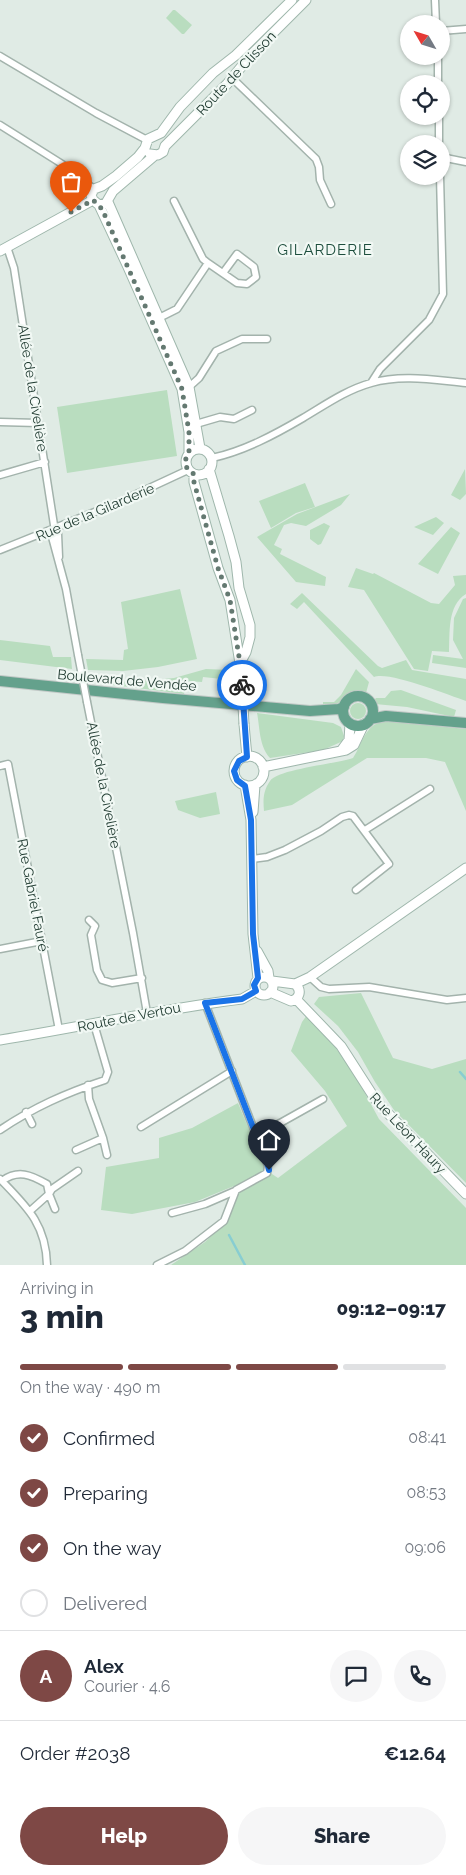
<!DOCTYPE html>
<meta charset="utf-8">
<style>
body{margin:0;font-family:Raleway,sans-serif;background:#f6f6f7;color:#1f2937;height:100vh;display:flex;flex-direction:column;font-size:19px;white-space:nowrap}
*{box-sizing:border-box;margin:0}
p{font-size:16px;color:#747a83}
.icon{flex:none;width:28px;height:28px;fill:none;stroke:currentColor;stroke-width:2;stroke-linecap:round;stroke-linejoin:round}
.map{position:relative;height:1265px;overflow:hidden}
.panel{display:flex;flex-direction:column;background:#fff;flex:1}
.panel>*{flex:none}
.needle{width:32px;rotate:309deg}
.fabs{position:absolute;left:400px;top:15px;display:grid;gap:10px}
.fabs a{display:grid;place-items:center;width:50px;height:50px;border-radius:50%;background:#fff;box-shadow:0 1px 4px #0004;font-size:25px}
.pin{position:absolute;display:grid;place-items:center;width:42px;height:42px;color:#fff;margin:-51px -21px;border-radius:50% 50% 50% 0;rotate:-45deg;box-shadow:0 0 5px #0007}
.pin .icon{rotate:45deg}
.courier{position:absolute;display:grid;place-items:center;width:50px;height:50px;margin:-25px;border:4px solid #1a73e8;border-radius:50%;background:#fff;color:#222;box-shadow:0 1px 6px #0007}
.headline em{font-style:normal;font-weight:800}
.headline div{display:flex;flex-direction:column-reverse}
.headline{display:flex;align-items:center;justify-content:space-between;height:85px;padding:0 20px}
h1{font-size:32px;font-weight:800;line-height:38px}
.bar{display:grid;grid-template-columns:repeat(4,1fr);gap:8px 5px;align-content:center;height:60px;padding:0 20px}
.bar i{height:6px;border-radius:4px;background:#e0e1e3}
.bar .active{background:#7e4845}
.bar p{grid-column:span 4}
.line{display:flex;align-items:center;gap:12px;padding:0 20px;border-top:1px solid #e0e1e3}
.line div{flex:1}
.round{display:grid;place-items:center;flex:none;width:52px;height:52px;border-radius:26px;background:#f6f6f7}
ol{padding:0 20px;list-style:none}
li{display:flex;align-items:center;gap:15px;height:55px}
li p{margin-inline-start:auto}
li .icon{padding:5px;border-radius:50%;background:#7e4845;color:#fff;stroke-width:4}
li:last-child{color:#747a83}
li i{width:28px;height:28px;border:2px solid #e0e1e3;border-radius:50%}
.primary-button{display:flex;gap:10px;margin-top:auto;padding:10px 20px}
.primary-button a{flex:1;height:58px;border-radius:30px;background:#7e4845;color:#fff;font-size:20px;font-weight:800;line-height:58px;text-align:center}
.primary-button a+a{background:#f6f6f7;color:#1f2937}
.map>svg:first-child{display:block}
</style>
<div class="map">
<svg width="466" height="1265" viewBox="0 0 466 1265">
<rect width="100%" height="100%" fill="#e0ebe5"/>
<path fill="#b9ddbf" d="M173,10H175L192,25L184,34H182L166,18Z
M167,390L177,456L67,473L57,407Z
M465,469L466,494L460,500L451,495Z
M305,483L315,507L296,513L271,528L259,501Z
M350,494L341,505L306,526L291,523L284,525L274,545L282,549L280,554L326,577L325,586L296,582L257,537L297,514Z
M436,517L444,523L433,535L414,527Z
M324,523L330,526L321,544L318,545L310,539V530Z
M451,527L460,533L438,574L418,564Z
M356,568L373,574L374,573L431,603L439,604L455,585L453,576L466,575V594C447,605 450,634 449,652L432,651L428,671L414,669L364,590L348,587Z
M180,589L197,659L158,667L123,671L88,670L86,659L123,660L124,650L128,649L121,602Z
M302,593L378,666L382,668L406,660L412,670L466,679V701C448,695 389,671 374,677L304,602L297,609L290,604Z
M466,598V668L432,663L433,655L463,659L453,640L454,618L463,599Z
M0,640L50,646L53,657H71L72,669L0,660Z
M206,669L230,670L231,680L203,677L202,682L186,681L184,694L90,682V679L131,682L174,678Z
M356,669L369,682L366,693L352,694L335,705L323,707V702H334L341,695Z
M401,690L456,710L454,717L407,707L375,704L374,700L376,698H385L391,691Z
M350 711a8 8 0 1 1 16 0a8 8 0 1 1-16 0Z
M257,713L333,723L341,727L344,736L343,741L323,750L270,758C259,746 260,728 257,713Z
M388,721L466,729V811L445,762L426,758H367L292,805L264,811C263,800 263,791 270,781C278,769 336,764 353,758C360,748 364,730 376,724C379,722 384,722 388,721Z
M216,792L220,814L200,818L178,810L175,801Z
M361,993L393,1058L432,1069L466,1059V1183L394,1110L375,1082L358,1052L338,1026L314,1004L319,997Z
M307,1015L335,1047L354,1073L379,1119L466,1208V1265H171L205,1242L227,1221L238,1195L234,1186L195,1202L132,1214L101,1210L106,1167L159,1158V1138L192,1128L238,1103L266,1170L278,1178L347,1126L325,1091L291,1051L302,1022Z"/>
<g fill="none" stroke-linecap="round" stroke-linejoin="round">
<path stroke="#88cdd1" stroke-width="2.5" d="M460,1072L466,1079
M229,1235L245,1265"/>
<defs>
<path id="street" d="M435,0L436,24
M441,31L466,29
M0,56L96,113L147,140
M438,56V84
M232,78L316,159L319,167L320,180L331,204
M439,116V144
M0,125L62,164L94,189
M441,157L466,162
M174,201L203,259L208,263
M7,247L14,268L54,525L55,530L58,534L59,557
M159,318L177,309L208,263L237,283L247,284L256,277L254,267L237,254L223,273
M371,383L380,369L429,320L443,294L440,176
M189,387L199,378L216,351L242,339H267
M0,422L38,423
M196,424L220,417L234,419L252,410
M212,458C244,451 274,435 303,418C325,405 346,390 371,383C402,374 434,380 466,383
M0,475L45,462
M55,530L52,537L66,589L78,655
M0,550L117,503L188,470
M87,702L133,933L147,1013
M0,766L8,764L59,1030
M365,830L430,789
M252,859L267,857L285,850L321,831L342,817L349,815L353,816L389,864L356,890
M89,920L95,926L91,935L97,970L102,980L112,983L142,978
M0,949L42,941
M310,977L321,987L329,989L369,987L447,1000L466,998
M88,1085L89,1099L103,1138L107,1155
M26,1112L32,1124
M141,1127L232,1071
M0,1130C34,1107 66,1093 105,1080L108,1072L94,1024
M257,1136L323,1099
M76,1150L103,1138
M0,1179C27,1207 46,1224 47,1265
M2,1181C18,1169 31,1175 47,1184L49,1194L55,1209
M30,1211L49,1194L52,1189L78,1171
M172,1213L205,1204L235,1191
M157,1265L185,1251L224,1221L236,1190L267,1173L268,1166L205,1003"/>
<path id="secondary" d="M150,154L158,155L163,152L165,146L227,84L252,54L306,0
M154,156L113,191L106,203L99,205L93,200L91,195L94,189L102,186L116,176L138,157L145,148L148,139L161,133L180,107L213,73L236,55L292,0
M108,202L189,387L200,448
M99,205L128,267L182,389L189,432V452
M0,251L93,200
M186 462a13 13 0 1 1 26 0a13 13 0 1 1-26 0Z
M209,469L229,536L236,562L239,588L250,625V637L246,652L240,663
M194,474V482L218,568L230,600L241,670
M244,724L247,757
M341,751L349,740L350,724
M234 771a15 15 0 1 1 30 0a15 15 0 1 1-30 0Z
M263,767L346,750L354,745L364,724
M245,785L251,820L253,934L258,978
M253,812L255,785
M257,951L268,971L269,978
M255 986a9 9 0 1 1 18 0a9 9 0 1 1-18 0Z
M295,984L310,977L466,868
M270,992L291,1001C300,999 302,990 295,984L272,981
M296,999L341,1046L377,1102L466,1194
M0,1040C81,1027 161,1009 242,999L256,991"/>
<path id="primary" d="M0,681L163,698L310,711L339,709L344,707
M343 711a15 15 0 1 1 30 0a15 15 0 1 1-30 0Z
M370,719L386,716L466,723"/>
</defs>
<use href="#street" stroke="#a3b3ac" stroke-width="9"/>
<use href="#secondary" stroke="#9fb7ac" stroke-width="11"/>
<use href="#primary" stroke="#c1c8c6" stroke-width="12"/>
<use href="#street" stroke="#fff" stroke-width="6"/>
<use href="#secondary" stroke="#fff" stroke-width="9"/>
<use href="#primary" stroke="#64a18c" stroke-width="10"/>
<defs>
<path id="street-bridge" d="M78,655L87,702"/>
<path id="secondary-bridge" d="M241,670L244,724"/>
</defs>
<use href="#street-bridge" stroke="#a3b3ac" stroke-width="9" stroke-linecap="butt"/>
<use href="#secondary-bridge" stroke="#9fb7ac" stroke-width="11" stroke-linecap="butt"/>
<use href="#street-bridge" stroke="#fff" stroke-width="6"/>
<use href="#secondary-bridge" stroke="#fff" stroke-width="9"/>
</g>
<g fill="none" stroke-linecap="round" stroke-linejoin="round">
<path stroke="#647971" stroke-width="5" stroke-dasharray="0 9" d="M71,212L93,200L102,209L182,389L189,432V452L186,458L185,464L188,470L194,474V482L218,568L230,600L240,663L242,685"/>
<path stroke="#1a73e8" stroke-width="6" d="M242,685L247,757L239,761L234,771L237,780L245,786L251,820L253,934L258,978L254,985L256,991L242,999L205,1003L268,1166L269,1170"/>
</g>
<g text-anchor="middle" stroke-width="4.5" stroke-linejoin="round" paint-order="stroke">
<g font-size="14" fill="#213c32" stroke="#f1f8f4">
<text transform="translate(236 73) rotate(-47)" y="5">Route de Clisson</text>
<text transform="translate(33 388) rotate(81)" y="5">Allée de la Civelière</text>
<text transform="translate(95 512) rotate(-23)" y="5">Rue de la Gilarderie</text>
<text transform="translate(127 680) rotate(5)" y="5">Boulevard de Vendée</text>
<text transform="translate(104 785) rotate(79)" y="5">Allée de la Civelière</text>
<text transform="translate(33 895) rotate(79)" y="5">Rue Gabriel Fauré</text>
<text transform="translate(129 1017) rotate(-11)" y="5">Route de Vertou</text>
<text transform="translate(408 1133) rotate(47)" y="5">Rue Léon Haury</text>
</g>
<g font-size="15" letter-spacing="1" fill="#1d4e3d" stroke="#f1f8f4">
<text x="325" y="255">GILARDERIE</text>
</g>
</g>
</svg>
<div class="fabs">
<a><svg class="needle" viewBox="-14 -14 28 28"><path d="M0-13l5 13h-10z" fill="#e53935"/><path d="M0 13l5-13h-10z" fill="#747a83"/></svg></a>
<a><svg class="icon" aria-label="locate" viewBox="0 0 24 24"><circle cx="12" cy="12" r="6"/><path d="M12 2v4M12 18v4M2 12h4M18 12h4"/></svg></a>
<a><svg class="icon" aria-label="layers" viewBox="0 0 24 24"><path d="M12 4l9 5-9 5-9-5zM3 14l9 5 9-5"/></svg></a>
</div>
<div class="pin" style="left:71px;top:212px;background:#ea580c"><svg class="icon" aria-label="bag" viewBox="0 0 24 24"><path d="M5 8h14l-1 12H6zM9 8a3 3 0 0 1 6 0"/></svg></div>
<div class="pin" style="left:269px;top:1170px;background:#1f2937"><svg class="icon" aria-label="home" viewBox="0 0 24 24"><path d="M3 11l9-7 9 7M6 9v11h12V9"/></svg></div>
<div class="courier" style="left:242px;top:685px"><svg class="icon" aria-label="bike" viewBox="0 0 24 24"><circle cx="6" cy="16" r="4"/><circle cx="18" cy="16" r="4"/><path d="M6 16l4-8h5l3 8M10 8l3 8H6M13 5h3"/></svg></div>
</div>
<section class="panel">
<div class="headline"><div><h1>3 min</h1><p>Arriving in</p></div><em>09:12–09:17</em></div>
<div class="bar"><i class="active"></i><i class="active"></i><i class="active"></i><i></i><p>On the way · 490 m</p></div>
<ol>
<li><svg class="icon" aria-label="check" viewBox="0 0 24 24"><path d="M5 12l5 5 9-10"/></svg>Confirmed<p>08:41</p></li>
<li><svg class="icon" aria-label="check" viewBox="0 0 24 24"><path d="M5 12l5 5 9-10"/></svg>Preparing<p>08:53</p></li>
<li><svg class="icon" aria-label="check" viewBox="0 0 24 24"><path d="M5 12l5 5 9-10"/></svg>On the way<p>09:06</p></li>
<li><i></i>Delivered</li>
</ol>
<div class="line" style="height:90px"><b class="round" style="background:#7e4845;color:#fff">A</b><div><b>Alex</b><p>Courier · 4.6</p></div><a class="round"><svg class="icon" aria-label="chat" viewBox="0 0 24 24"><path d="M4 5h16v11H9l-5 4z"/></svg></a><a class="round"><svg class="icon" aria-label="phone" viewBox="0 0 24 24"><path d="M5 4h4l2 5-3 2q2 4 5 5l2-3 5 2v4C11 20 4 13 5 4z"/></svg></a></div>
<div class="line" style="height:65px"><div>Order #2038</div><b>€12.64</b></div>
<div class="primary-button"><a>Help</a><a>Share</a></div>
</section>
